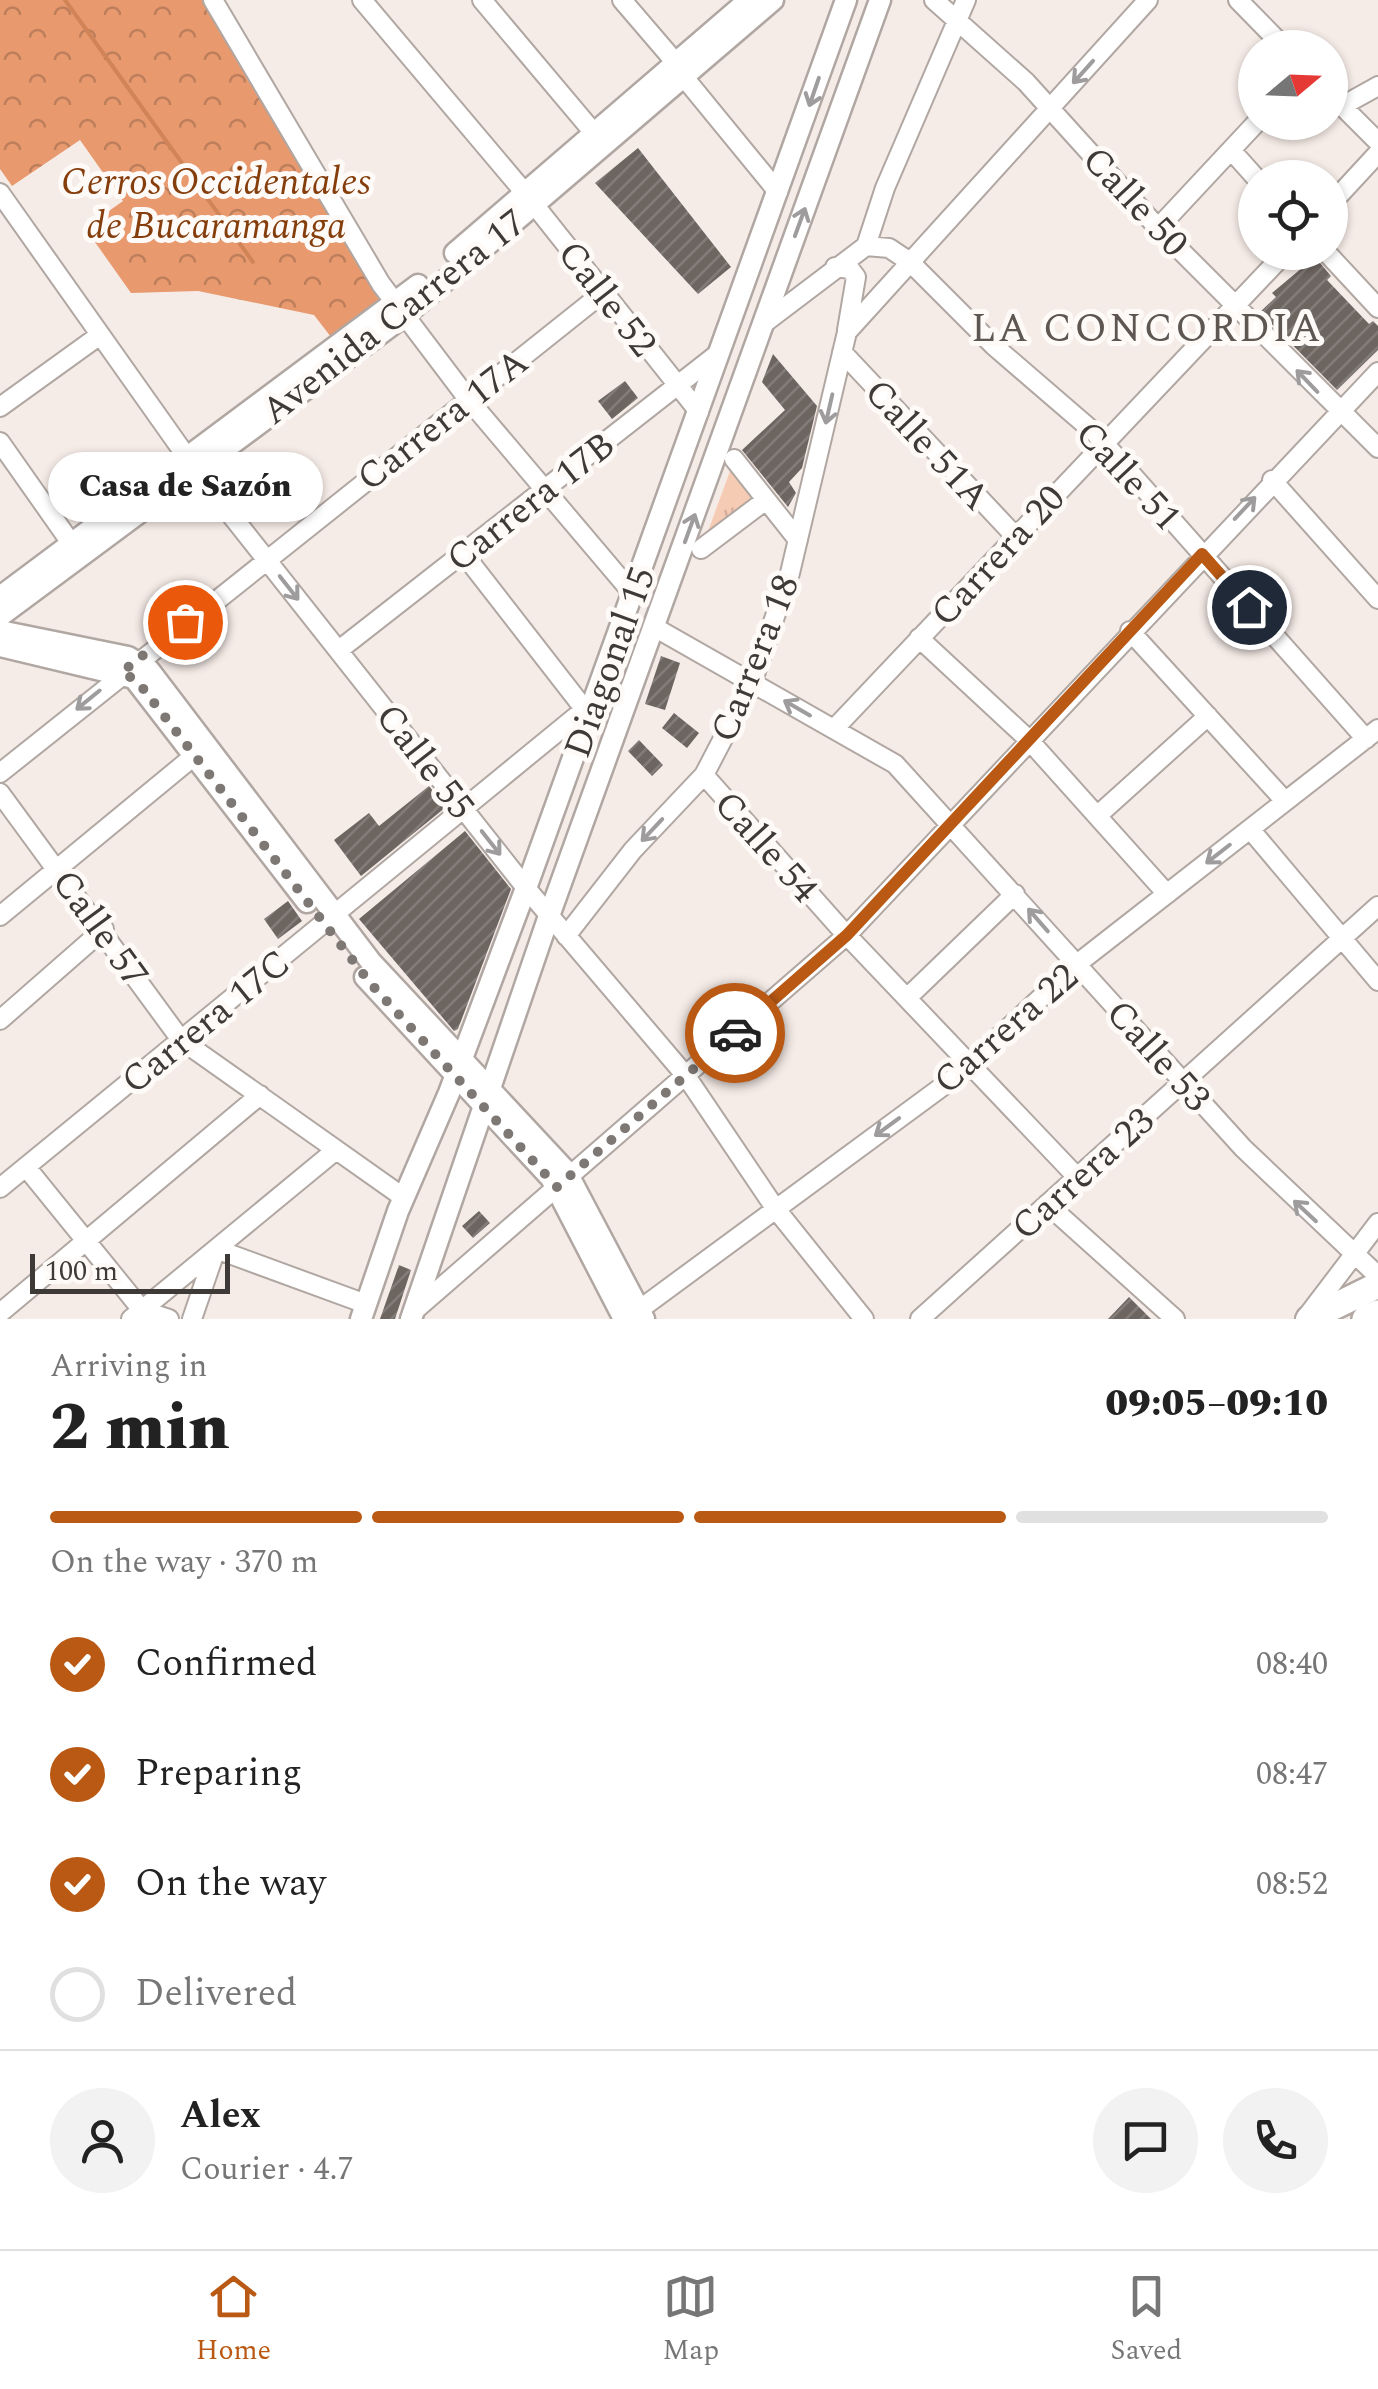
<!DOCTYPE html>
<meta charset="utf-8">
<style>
body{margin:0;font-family:Spectral,serif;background:#f2f2f2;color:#222;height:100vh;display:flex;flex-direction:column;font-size:38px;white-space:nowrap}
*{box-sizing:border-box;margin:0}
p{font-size:32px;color:#767676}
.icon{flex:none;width:55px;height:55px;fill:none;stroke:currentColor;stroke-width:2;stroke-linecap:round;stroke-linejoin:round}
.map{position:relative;height:1319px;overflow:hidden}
.sheet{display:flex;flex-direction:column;background:#fff;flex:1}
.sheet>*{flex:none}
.needle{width:65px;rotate:71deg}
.buttons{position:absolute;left:1238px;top:30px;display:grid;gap:20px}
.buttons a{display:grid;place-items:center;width:110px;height:110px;border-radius:50%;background:#fff;box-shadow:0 2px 8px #0004;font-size:50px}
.scale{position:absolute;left:30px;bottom:25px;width:200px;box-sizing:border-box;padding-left:10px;border:5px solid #3d3a38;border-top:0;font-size:28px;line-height:35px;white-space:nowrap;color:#3d3a38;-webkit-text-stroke:8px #fefaf8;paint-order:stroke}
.pin{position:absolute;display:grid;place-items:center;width:85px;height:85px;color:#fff;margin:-42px;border:5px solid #fff;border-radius:50%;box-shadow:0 2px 10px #0007}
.courier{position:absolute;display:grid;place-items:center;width:100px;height:100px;margin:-50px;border:8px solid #b95914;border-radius:50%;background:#fff;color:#222;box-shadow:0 2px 12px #0007}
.bubble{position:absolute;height:70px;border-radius:35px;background:#fff;box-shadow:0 2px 8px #0004;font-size:32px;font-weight:800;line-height:70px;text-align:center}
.head em{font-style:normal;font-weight:800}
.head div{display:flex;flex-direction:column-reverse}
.head{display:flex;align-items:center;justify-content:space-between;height:170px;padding:0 50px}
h1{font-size:65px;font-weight:800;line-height:75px}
.bar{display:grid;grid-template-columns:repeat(4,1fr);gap:15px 10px;align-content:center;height:120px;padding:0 50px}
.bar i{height:12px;border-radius:8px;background:#e0e0e0}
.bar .current{background:#b95914}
.bar p{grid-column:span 4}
.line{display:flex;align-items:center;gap:25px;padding:0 50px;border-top:2px solid #e0e0e0}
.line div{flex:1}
.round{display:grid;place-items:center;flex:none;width:105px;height:105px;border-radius:52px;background:#f2f2f2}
ol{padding:0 50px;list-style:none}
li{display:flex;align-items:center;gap:30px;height:110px}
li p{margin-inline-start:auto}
li .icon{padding:10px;border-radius:50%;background:#b95914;color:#fff;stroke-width:4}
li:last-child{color:#767676}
li i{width:55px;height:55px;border:5px solid #e0e0e0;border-radius:50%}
.tab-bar{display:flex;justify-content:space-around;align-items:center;height:140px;border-top:2px solid #e0e0e0;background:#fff;font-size:28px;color:#767676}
.tab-bar a{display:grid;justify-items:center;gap:5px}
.tab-bar .current{color:#b95914}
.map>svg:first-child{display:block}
</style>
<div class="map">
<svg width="1378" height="1319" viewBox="0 0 1378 1319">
<defs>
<pattern id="forest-crowns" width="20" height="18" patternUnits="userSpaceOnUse" patternTransform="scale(2.5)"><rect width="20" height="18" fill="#e8996e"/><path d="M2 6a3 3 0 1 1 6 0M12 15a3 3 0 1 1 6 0" fill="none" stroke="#bd7e5b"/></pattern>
<pattern id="park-tufts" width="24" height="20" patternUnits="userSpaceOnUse" patternTransform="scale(2.5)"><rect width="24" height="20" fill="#f6cbb4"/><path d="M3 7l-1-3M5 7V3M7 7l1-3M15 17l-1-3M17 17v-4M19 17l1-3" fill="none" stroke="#d4af9c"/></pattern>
<pattern id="building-hatch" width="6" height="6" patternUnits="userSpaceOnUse" patternTransform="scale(2.5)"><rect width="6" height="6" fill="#6d6560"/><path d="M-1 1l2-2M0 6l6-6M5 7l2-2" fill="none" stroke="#837d79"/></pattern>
</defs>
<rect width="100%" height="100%" fill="#f6ece7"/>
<path fill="url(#forest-crowns)" d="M0,0H202L381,302L331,337L314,315L198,291L131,293L85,228L123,201L80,140L12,186L0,169Z"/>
<path fill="url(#park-tufts)" d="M737,452L765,507L700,553Z"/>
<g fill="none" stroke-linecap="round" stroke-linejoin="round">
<path stroke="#d08458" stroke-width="4" d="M65,0L253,262"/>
</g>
<path fill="url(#building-hatch)" d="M638,148L731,267L698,294L595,183Z
M1315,257L1331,276L1327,280L1369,324L1373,321L1378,326V350L1337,390L1260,312L1276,297L1272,293Z
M773,354L817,406L802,468L789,482L796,493L788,507L742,450L785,410L762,382Z
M625,381L638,398L612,419L598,401Z
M661,656L680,663L665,710L645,704Z
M674,713L699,733L687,748L662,728Z
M639,740L663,765L652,776L628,751Z
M429,786L446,807L361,876L334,840L369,813L379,826Z
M465,831L511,889L458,1029L454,1031L359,919Z
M288,901L302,921L278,939L264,919Z
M479,1211L490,1223L473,1238L462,1226Z
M399,1265L411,1270L395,1319H380Z
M1129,1297L1151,1319H1108Z"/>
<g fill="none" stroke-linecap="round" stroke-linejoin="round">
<defs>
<path id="minor" d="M213,0L381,284L468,399L634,595
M362,0L525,193L699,412
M482,0L594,133
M622,0L676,63
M934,0L1026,82L1158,228L1378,448
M1238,0L1285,48
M683,76L778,192
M1330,94L1378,142
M1342,106L1378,86
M1231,150L1256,178
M0,193L201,477L526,888L686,1076L775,1208L864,1319
M1330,205L1378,153
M1158,228L1257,122
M866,246L889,248L910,262L994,346L1095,433L1366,739
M1326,252L1378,308
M835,267L850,269L856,277L847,330
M763,324L866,246L885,188L966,0
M842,352L1015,536
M0,407L100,335
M0,442L71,543
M734,459L798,540
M1272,480L1378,599
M701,549L766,500
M463,553L589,715
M654,627L895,764L1243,1148L1378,1276
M1130,631L1285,801
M919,638L1028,739L1167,894
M339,650L720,352
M834,729L1286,252
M0,773L604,292
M704,775L840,928L1077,1177
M0,793L181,1040L403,1197
M1097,816L1208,716
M1250,829L1378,981
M0,916L194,756
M566,936L633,850L704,775L752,683L790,573L847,332L1148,0
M907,998L1015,894
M0,1020L104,929
M26,1167L142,1310L169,1319
M0,1188L595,701
M1047,1204L1175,1319
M414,1311L847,935L1378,372
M0,1313L260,1095
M628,1318L958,1075L1077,964L1378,729
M131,1319L336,1150
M192,1319L216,1249L366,1304
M920,1319L1378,906
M1305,1319L1378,1223"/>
<path id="major" d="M455,253L749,0
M0,597L418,285
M0,616L404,316L773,0
M0,631L128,657L149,670L371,962L566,1171L644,1319
M0,646L134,678L307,902
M365,977L551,1178L624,1319
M361,1319L398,1211L449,1093L529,880L846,0
M411,1319L549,916L880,0"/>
<path id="highway" d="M1309,1319L1378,1285
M1365,1319L1378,1313"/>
</defs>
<use href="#minor" stroke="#b1a7a2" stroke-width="22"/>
<use href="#major" stroke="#b1a7a2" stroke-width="25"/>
<use href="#highway" stroke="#b1a7a2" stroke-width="30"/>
<use href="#minor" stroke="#fff" stroke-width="18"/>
<use href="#major" stroke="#fff" stroke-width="20"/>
<use href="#highway" stroke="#fff" stroke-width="25"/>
</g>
<defs><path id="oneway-shaft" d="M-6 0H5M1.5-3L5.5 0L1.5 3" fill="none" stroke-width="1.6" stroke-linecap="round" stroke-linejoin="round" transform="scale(2.5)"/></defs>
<g stroke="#9e9c9c">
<use href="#oneway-shaft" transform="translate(1083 72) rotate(132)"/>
<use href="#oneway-shaft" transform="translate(814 92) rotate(109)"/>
<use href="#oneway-shaft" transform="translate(800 222) rotate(-70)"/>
<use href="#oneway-shaft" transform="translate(1307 381) rotate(-134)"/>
<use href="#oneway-shaft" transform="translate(829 409) rotate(103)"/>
<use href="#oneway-shaft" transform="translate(1245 508) rotate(-47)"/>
<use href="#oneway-shaft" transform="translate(690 528) rotate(-70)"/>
<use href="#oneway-shaft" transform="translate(289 588) rotate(52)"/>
<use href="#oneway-shaft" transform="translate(88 700) rotate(141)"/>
<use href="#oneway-shaft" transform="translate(797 708) rotate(-150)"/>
<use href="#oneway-shaft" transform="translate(652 830) rotate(133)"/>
<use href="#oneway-shaft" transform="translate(491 843) rotate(52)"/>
<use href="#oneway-shaft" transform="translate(1218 854) rotate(142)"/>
<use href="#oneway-shaft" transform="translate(1038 920) rotate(-131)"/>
<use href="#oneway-shaft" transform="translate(887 1127) rotate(144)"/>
<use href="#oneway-shaft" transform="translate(1305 1211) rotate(-137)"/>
</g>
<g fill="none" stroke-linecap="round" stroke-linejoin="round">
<path stroke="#7e7875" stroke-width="10" stroke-dasharray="0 18" d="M185,622L122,672L138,682L371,984L557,1187L735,1033"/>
<path stroke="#b95914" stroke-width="12" d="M735,1033L847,935L1202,554L1249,607"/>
</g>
<g text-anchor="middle" stroke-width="10" stroke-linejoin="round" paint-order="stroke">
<g font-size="38" font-style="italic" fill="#853e0b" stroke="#fefaf8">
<text x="216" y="194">Cerros Occidentales<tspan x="216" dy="44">de Bucaramanga</tspan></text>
</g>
<g font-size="38" fill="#3d3a38" stroke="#fefaf8">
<text transform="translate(1136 201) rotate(47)" y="13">Calle 50</text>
<text transform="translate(608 298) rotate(52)" y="13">Calle 52</text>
<text transform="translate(393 316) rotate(-38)" y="13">Avenida Carrera 17</text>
<text transform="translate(442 419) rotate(-38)" y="13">Carrera 17A</text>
<text transform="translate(928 444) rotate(47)" y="13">Calle 51A</text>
<text transform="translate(1129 475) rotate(47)" y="13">Calle 51</text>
<text transform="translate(530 501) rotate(-38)" y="13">Carrera 17B</text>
<text transform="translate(997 555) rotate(-47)" y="13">Carrera 20</text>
<text transform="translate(754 658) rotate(-68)" y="13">Carrera 18</text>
<text transform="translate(609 662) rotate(-70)" y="13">Diagonal 15</text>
<text transform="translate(426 761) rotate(52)" y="13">Calle 55</text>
<text transform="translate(767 846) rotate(48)" y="13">Calle 54</text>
<text transform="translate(101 928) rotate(54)" y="13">Calle 57</text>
<text transform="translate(205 1021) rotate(-39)" y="13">Carrera 17C</text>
<text transform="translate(1005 1028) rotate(-41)" y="13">Carrera 22</text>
<text transform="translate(1159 1055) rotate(48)" y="13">Calle 53</text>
<text transform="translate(1082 1173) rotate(-42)" y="13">Carrera 23</text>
</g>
<g font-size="40" letter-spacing="2.5" fill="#5e5651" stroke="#fefaf8">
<text x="1147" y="341">LA CONCORDIA</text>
</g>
</g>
</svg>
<div class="buttons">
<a><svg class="needle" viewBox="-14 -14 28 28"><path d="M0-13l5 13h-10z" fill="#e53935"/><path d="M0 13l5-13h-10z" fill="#767676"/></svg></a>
<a><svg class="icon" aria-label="locate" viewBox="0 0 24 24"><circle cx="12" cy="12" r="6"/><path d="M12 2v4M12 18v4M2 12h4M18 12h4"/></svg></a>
</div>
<div class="scale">100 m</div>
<div class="pin" style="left:185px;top:622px;background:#ea580c"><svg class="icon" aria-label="bag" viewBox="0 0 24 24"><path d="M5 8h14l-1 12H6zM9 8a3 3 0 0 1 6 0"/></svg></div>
<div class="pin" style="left:1249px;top:607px;background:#1f2937"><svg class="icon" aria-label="home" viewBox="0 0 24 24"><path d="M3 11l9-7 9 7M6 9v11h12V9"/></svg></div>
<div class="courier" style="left:735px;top:1033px"><svg class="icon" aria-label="car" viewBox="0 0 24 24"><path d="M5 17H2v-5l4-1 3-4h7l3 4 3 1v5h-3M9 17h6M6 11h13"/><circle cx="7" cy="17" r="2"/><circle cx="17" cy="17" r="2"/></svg></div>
<div class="bubble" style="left:48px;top:452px;width:275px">Casa de Sazón</div>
</div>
<section class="sheet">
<div class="head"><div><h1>2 min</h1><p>Arriving in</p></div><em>09:05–09:10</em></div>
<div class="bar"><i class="current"></i><i class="current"></i><i class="current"></i><i></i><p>On the way · 370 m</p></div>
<ol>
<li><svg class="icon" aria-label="check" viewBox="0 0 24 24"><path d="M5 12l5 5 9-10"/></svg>Confirmed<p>08:40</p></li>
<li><svg class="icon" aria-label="check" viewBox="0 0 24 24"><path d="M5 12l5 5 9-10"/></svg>Preparing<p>08:47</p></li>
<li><svg class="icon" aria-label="check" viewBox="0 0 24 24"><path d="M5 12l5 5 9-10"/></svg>On the way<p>08:52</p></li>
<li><i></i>Delivered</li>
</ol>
<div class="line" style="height:180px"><a class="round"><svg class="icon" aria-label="person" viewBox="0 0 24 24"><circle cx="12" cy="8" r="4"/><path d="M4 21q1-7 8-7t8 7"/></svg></a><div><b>Alex</b><p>Courier · 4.7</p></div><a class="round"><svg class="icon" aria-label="chat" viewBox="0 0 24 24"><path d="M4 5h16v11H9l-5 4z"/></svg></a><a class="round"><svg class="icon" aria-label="phone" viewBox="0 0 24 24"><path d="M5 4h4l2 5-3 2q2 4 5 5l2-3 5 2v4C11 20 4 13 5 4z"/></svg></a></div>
</section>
<nav class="tab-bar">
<a class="current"><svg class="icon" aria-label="home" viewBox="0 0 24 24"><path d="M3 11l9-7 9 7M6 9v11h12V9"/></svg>Home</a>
<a><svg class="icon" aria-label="map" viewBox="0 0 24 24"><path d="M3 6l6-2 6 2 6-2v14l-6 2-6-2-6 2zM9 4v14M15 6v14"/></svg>Map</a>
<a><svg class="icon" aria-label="saved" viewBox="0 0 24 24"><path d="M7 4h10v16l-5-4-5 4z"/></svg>Saved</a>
</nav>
